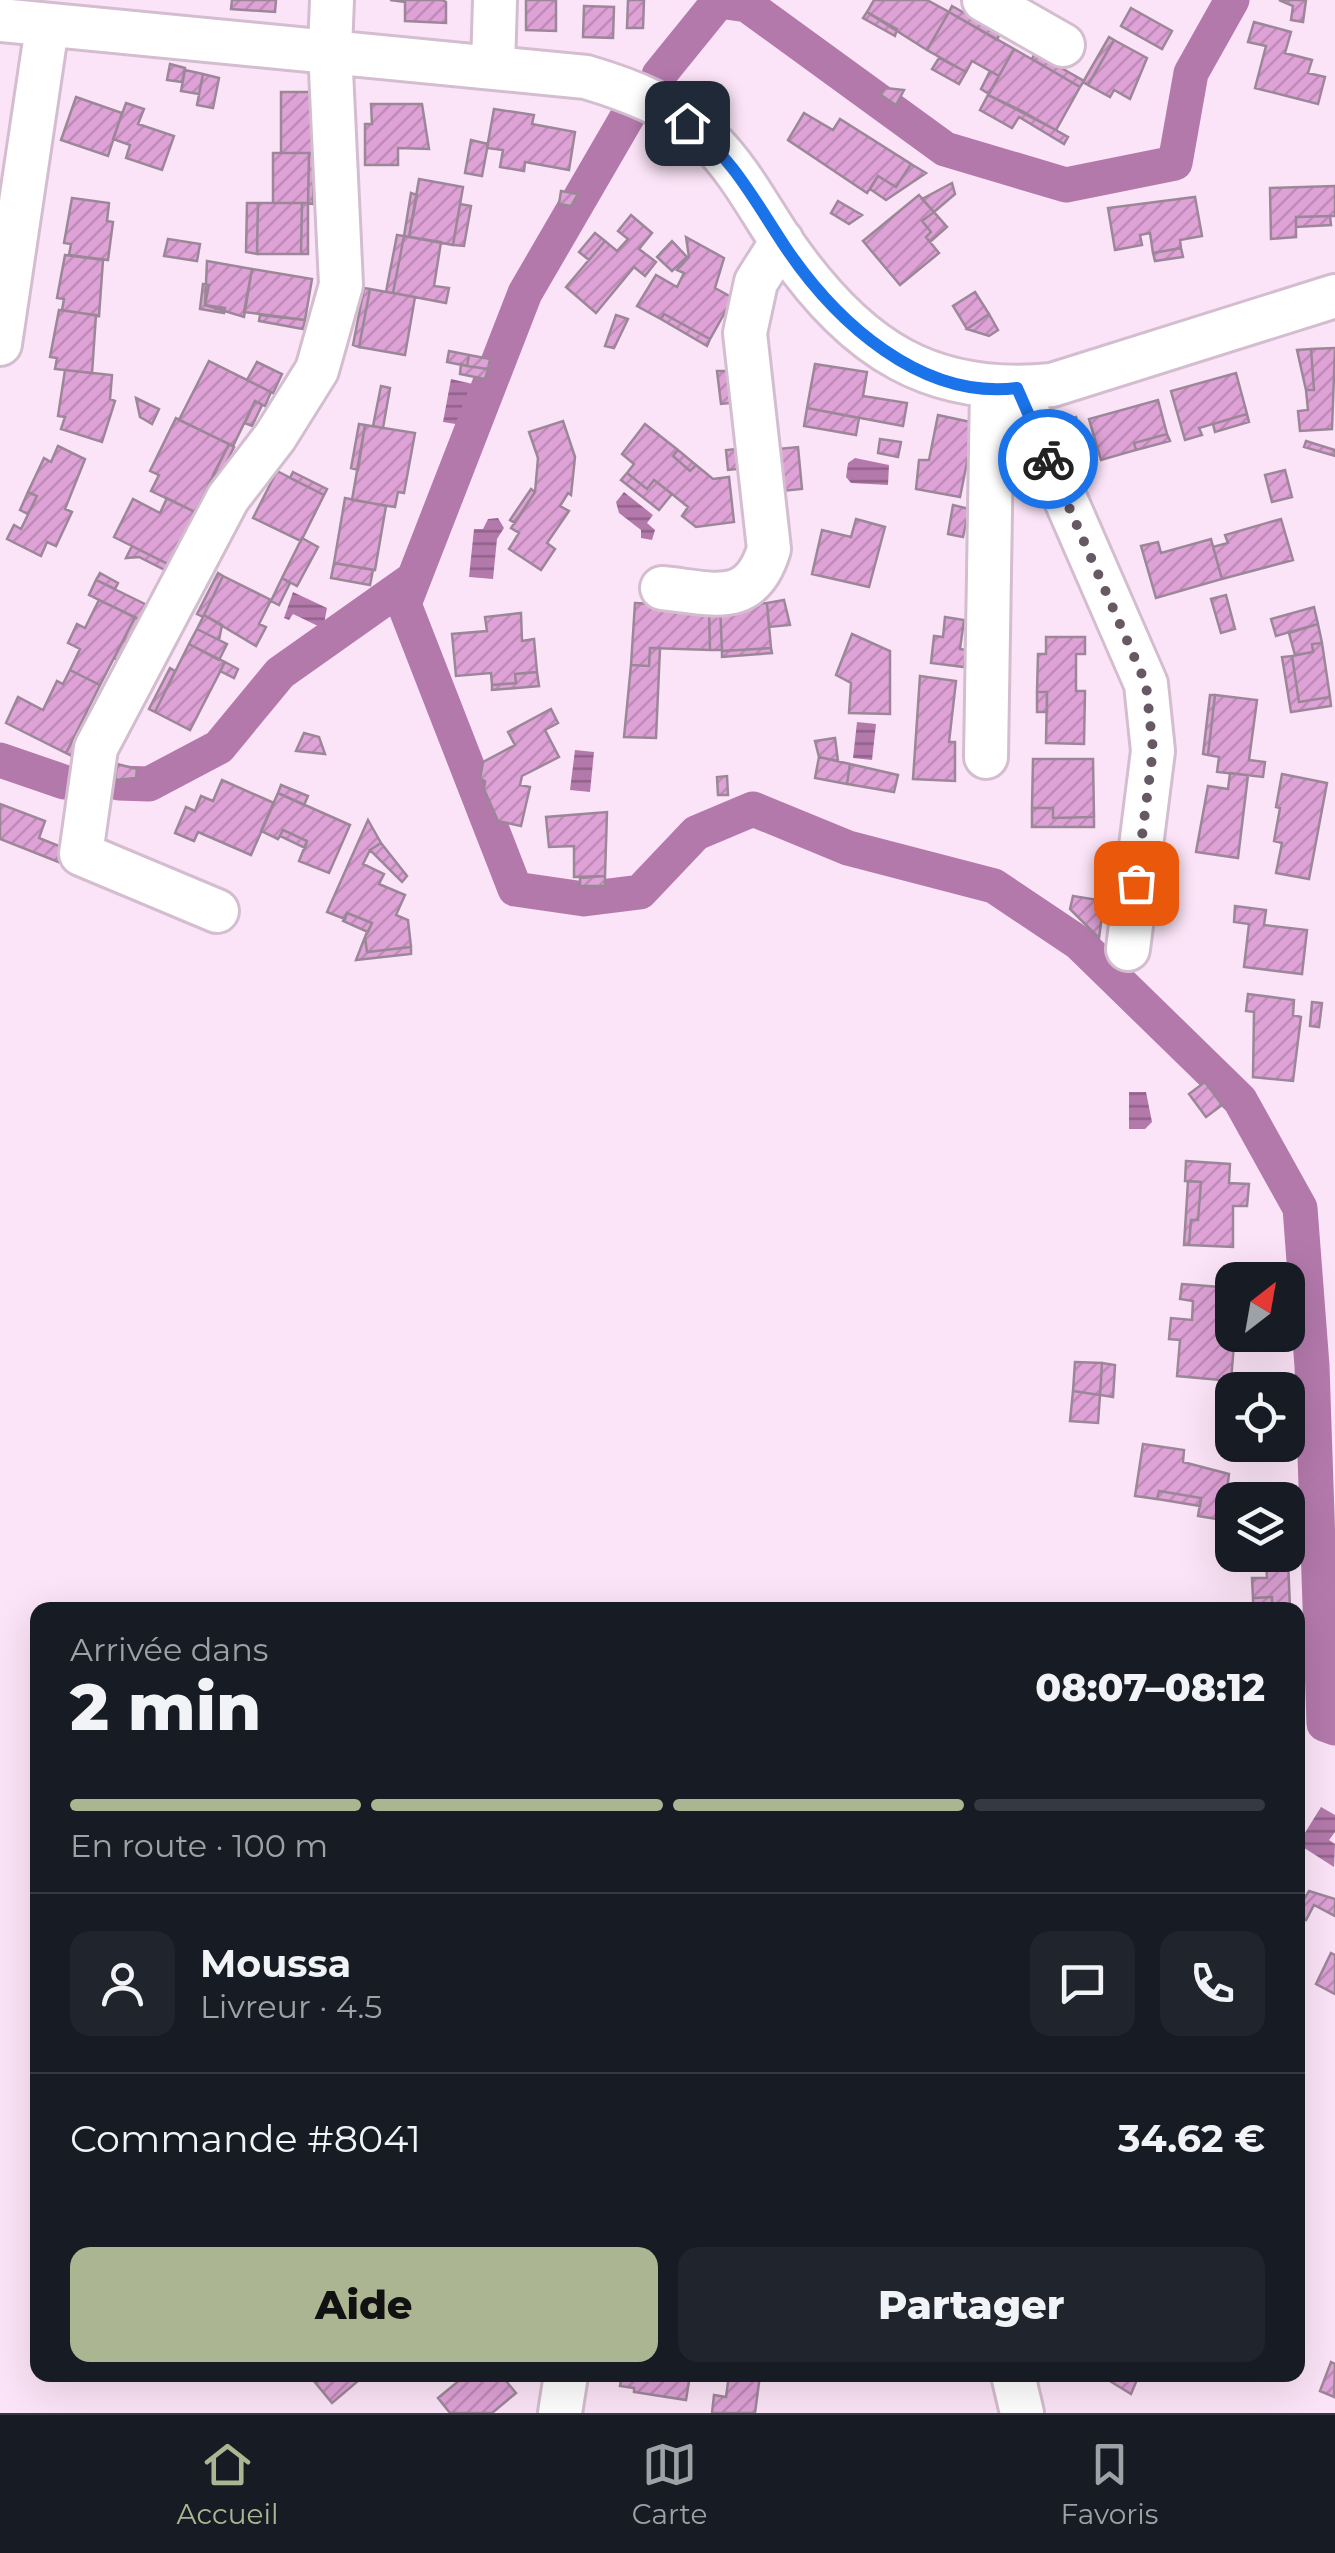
<!DOCTYPE html>
<html lang="fr">
<meta charset="utf-8">
<style>
body{margin:0;font-family:Montserrat,sans-serif;background:#20242c;color:#f1f3f6;height:100vh;display:flex;flex-direction:column;font-size:38px;white-space:nowrap}
*{box-sizing:border-box;margin:0}
p{font-size:32px;color:#9ea1a6}
.icon{flex:none;width:55px;height:55px;fill:none;stroke:currentColor;stroke-width:2;stroke-linecap:round;stroke-linejoin:round}
.map{position:relative;flex:1;overflow:hidden}
.drawer{position:absolute;left:30px;top:1602px;width:1275px;height:780px;display:flex;flex-direction:column;background:#171b24;border-radius:20px;box-shadow:0 10px 40px #0002}
.drawer>*{flex:none}
.needle{width:65px;rotate:31deg}
.tools{position:absolute;left:1215px;top:1262px;display:grid;gap:20px}
.tools a{display:grid;place-items:center;width:90px;height:90px;border-radius:20px;background:#171b24;box-shadow:0 10px 40px #0002;font-size:50px}
.pin{position:absolute;display:grid;place-items:center;width:85px;height:85px;color:#fff;margin:-42px;border-radius:20px;box-shadow:0 5px 15px #0006}
.courier{position:absolute;display:grid;place-items:center;width:100px;height:100px;margin:-50px;border:8px solid #1a73e8;border-radius:50%;background:#fff;color:#222;box-shadow:0 2px 12px #0007}
.overview em{font-style:normal;font-weight:800}
.overview div{display:flex;flex-direction:column-reverse}
.overview{display:flex;align-items:center;justify-content:space-between;height:170px;padding:0 40px}
h1{font-size:65px;font-weight:800;line-height:75px}
.bar{display:grid;grid-template-columns:repeat(4,1fr);gap:15px 10px;align-content:center;height:120px;padding:0 40px}
.bar i{height:12px;border-radius:8px;background:#363941}
.bar .selected{background:#acb591}
.bar p{grid-column:span 4}
.line{display:flex;align-items:center;gap:25px;padding:0 40px;border-top:2px solid #363941}
.line div{flex:1}
.round{display:grid;place-items:center;flex:none;width:105px;height:105px;border-radius:20px;background:#20242c}
.primary-button{display:flex;gap:20px;margin-top:auto;padding:20px 40px}
.primary-button a{flex:1;height:115px;border-radius:20px;background:#acb591;color:#111;font-size:40px;font-weight:800;line-height:115px;text-align:center}
.primary-button a+a{background:#20242c;color:#f1f3f6}
.dock{display:flex;justify-content:space-around;align-items:center;height:140px;border-top:2px solid #363941;background:#171b24;font-size:28px;color:#9ea1a6}
.dock a{display:grid;justify-items:center;gap:5px}
.dock .selected{color:#acb591}
.map>svg:first-child{display:block}
</style>
<div class="map">
<svg width="1335" height="2413" viewBox="0 0 1335 2413">
<defs>
<pattern id="water-rules" width="6" height="5" patternUnits="userSpaceOnUse" patternTransform="scale(2.5)"><rect width="6" height="5" fill="#b379ab"/><path d="M0 2.5h6" fill="none" stroke="#91628a"/></pattern>
<pattern id="building-hatch" width="6" height="6" patternUnits="userSpaceOnUse" patternTransform="scale(2.5)"><rect width="6" height="6" fill="#dea2d6"/><path d="M-1 1l2-2M0 6l6-6M5 7l2-2" fill="none" stroke="#be8ab7"/></pattern>
</defs>
<rect width="100%" height="100%" fill="#fbe4f7"/>
<path fill="url(#water-rules)" d="M451,379L477,385L462,425L443,422Z
M855,458L889,465L888,485L851,483L846,477L848,463Z
M624,492L653,515L647,523L655,530L652,540L641,538V530L619,513L616,502Z
M498,518L504,528L497,539L493,579L469,577L474,529H483L488,519Z
M293,592L327,608L324,624L318,626L293,614L289,620L284,618Z
M857,722L876,724L872,760L853,758Z
M575,750L594,752L590,792L570,790Z
M1129,1092H1146L1152,1122L1145,1129H1129Z
M1321,1807L1335,1815V1832L1329,1840L1335,1844L1334,1867L1298,1844Z"/>
<g fill="none" stroke-linecap="round" stroke-linejoin="round">
<path stroke="#b379ab" stroke-width="35" d="M659,75L719,1L747,5L945,149L1066,185L1175,163L1191,73L1232,0
M633,107L525,293L404,604L515,889L584,899L640,892L696,833L753,809L848,848L994,886L1079,943L1240,1100L1300,1208L1312,1366L1324,1724L1335,1728
M0,760L64,782
M119,783L149,784L219,747L280,673L413,579"/>
</g>
<path fill="url(#building-hatch)" stroke="#9c8799" stroke-width="2.5" d="M232,0H276L275,12L231,9Z
M390,0H442L446,2V23L405,21V2Z
M526,0H556V31L526,30Z
M628,0H644L643,28H627Z
M874,0H927L949,12L927,50L867,12Z
M1279,0H1306L1303,22L1291,20L1293,6Z
M584,6L614,7L613,38L583,37Z
M952,6L1000,33L997,40L949,12Z
M1131,8L1172,31L1162,49L1121,26Z
M867,12L897,29L895,36L863,18Z
M949,12L1014,49L999,76L972,61L966,72L927,50Z
M1254,22L1291,32L1285,53L1312,60L1308,73L1325,77L1318,104L1255,88L1266,46L1248,42Z
M1109,37L1114,40L1088,85L1083,82Z
M1114,40L1147,58L1130,99L1114,90L1110,97L1088,85Z
M1014,49L1080,87L1056,130L988,95Z
M1035,53L1084,81L1080,87L1032,59Z
M939,58L966,72L959,84L932,69Z
M170,64L185,68L182,82L167,80Z
M185,70L203,74L199,94L181,91Z
M990,71L999,76L989,94L981,89Z
M203,74L219,78L213,108L197,105Z
M885,88L904,90L896,105L881,95Z
M281,92H320V153H281Z
M988,95L1022,111L1068,137L1064,144L1019,117L1012,128L980,110Z
M76,97L122,113L108,156L61,140Z
M126,103L144,109L138,124L174,136L162,170L126,158L130,145L113,139Z
M371,104H422L429,149L398,148V165H365V124H372Z
M494,109L534,115L532,124L575,132L569,170L525,162L524,171L500,167L503,150L487,148Z
M804,113L833,130L840,119L911,164L896,187L878,176L867,193L788,140Z
M471,140L488,144L482,176L465,173Z
M273,153H309L308,203H273Z
M309,153H314L313,204L308,203Z
M911,164L926,173L886,200L870,189L878,176L896,187Z
M419,179L463,187L453,245L409,237Z
M952,183L955,194L934,212L922,199Z
M1335,186V216L1296,217V237L1271,239L1270,188Z
M561,191L578,194L571,206L559,204Z
M411,193L417,195L409,237L404,236Z
M919,195L934,212L922,221L931,232L926,237L939,253L900,285L863,241Z
M1195,197L1202,236L1180,240L1181,248L1153,253L1150,233L1140,235L1142,245L1115,250L1108,208Z
M72,198L109,203L107,221L113,222L108,260L69,255L71,244L64,243Z
M838,201L862,215L849,224L831,213Z
M247,203H258L257,254L246,252Z
M258,203H302L301,254H257Z
M302,203H308V254H301Z
M460,204L471,206L464,246L453,245Z
M934,212L947,227L930,242L926,237L931,232L922,221Z
M631,215L652,233L639,249L656,262L645,276L634,267L596,313L566,287L605,241L617,251L628,239L618,231Z
M1330,216L1331,225L1296,227V217Z
M595,233L605,241L589,260L579,252Z
M397,235L404,236L393,293L386,292Z
M404,236L441,242L434,286L449,288L446,303L393,293Z
M686,237L724,258L715,288L733,298L710,339L664,314L661,319L637,306L656,275L677,287L684,273L677,270L689,257Z
M168,239L200,244L197,261L164,256Z
M672,241L687,257L672,271L657,257Z
M1181,248L1183,257L1155,261L1153,253Z
M65,255L103,260L99,316L62,310L64,299L57,298Z
M207,261L252,269L244,317L205,305Z
M252,269L312,279L305,320L244,312Z
M203,284L209,285L205,305L225,308L224,313L200,309Z
M364,288L370,289L359,347L353,345Z
M370,289L415,297L405,355L359,347Z
M975,292L989,314L967,329L953,306Z
M59,310L96,315L92,373L55,369L57,358L50,357Z
M664,314L710,339L707,346L661,319Z
M989,314L998,330L989,336L967,329Z
M260,315L305,320L303,329L259,321Z
M616,315L628,319L614,348L605,346Z
M1335,348L1332,429L1300,431L1298,411L1308,410L1306,390H1314L1311,349Z
M1311,349L1314,390H1306L1297,350Z
M449,351L469,355L467,366L447,362Z
M469,355L490,359L488,369L467,366Z
M209,361L271,392L265,406L255,401L233,446L179,420Z
M257,362L282,374L273,393L247,380Z
M461,364L467,366L488,369L485,379L460,374Z
M815,364L867,372L863,396L907,403L903,426L807,408Z
M65,370L112,375L110,399L115,401L102,442L61,429L65,417L58,416Z
M717,371H738L741,402L721,404Z
M1236,373L1247,414L1199,428L1202,435L1185,440L1171,391Z
M381,386L390,388L383,428L373,426Z
M136,398L159,409L152,424L140,417Z
M1158,400L1167,434L1134,443L1136,450L1101,460L1089,419Z
M255,401L262,405L252,426L245,423Z
M807,408L859,418L856,435L804,426Z
M1247,414L1249,422L1215,432L1213,424Z
M938,415L975,423L960,497L916,489L919,460H929Z
M1076,417L1079,428L1054,435L1050,425Z
M176,418L229,444L195,512L151,491L159,475L150,471Z
M563,421L575,457L571,495L568,493L560,506L569,511L547,543L555,549L541,570L509,549L519,533L511,528L535,492L538,458L529,432Z
M359,424L365,425L358,470L351,468Z
M645,424L678,450L673,456L690,471L696,465L713,479L729,477L734,522L696,527L682,516L688,507L672,494L654,480L647,489L627,473L634,464L622,454Z
M365,425L415,433L404,493L398,492L395,507L352,500Z
M1167,434L1170,441L1136,450L1134,443Z
M880,439L901,442L898,457L878,453Z
M1306,441L1335,450V456L1304,447Z
M229,444L234,447L219,478L213,475Z
M58,446L85,459L65,509L72,512L56,546L47,542L41,556L7,539L14,525L21,529L37,496L28,492L44,458L51,462Z
M798,447L802,489L772,492L767,450Z
M746,448L748,468L728,470L726,450Z
M678,450L696,465L690,471L673,456Z
M1285,470L1292,497L1272,502L1265,475Z
M277,471L324,495L301,541L253,518Z
M293,472L327,489L324,495L290,478Z
M627,473L647,489L654,480L672,494L659,510L621,480Z
M531,489L535,492L515,523L510,520Z
M28,492L37,496L28,514L20,510Z
M167,498L195,512L168,564L114,537L133,499L160,513Z
M345,498L386,506L375,570L334,563Z
M953,505L969,509L963,537L948,534Z
M856,519L885,527L869,587L812,574L822,530L851,537Z
M1281,519L1293,560L1222,579L1213,547L1228,543L1225,535Z
M302,538L318,547L297,586L282,578Z
M1211,539L1222,579L1156,598L1141,546L1158,542L1161,553Z
M132,546L168,564L165,570L139,557L126,558Z
M334,563L373,570L370,585L331,578Z
M100,573L118,583L115,589L96,580Z
M218,573L223,576L204,615L222,625L219,640L197,629L203,617L197,614Z
M223,576L271,600L259,624L266,627L256,646L204,615Z
M282,578L290,583L279,605L271,601Z
M96,580L151,607L144,622L89,595Z
M1226,595L1235,629L1221,633L1211,599Z
M99,600L135,617L100,685L70,670L80,649L68,643L77,624L85,628Z
M784,600L790,625L769,627L767,603Z
M635,603L709,607L710,650L650,648L649,666L631,665Z
M767,603L771,648L722,651L720,606Z
M720,606L722,650H710L709,607Z
M1314,607L1318,624L1276,636L1271,619Z
M521,613L522,641L534,639L537,672L515,674L516,683L492,685L491,673L456,676L452,634L487,631L485,617Z
M135,617L140,620L120,661L114,658Z
M945,617L964,620L960,649L966,650L964,667L931,663L934,636L943,637Z
M1318,624L1322,643L1312,644L1313,652L1295,655L1289,633Z
M197,629L227,644L219,660L189,644Z
M852,634L890,651V714L849,713L851,683L836,675Z
M1046,637H1085V654H1076V691H1085L1084,744L1046,743L1047,692H1037L1038,654H1046Z
M1322,643L1330,697L1299,702L1292,656L1313,652L1312,644Z
M189,644L225,662L190,730L155,712Z
M650,648H660L656,738L624,737L631,665L649,666Z
M771,648L772,653L722,657V651Z
M1292,656L1299,702L1330,697L1331,706L1291,712L1282,657Z
M225,662L238,669L234,678L220,671Z
M170,668L175,671L155,712L149,709Z
M70,670L100,685L66,753L6,723L18,697L43,710L57,681L63,684Z
M537,672L539,686L492,690V685L516,683L515,674Z
M920,676L956,681L949,742H955V781L913,779Z
M1037,692H1047V712H1037Z
M1210,695H1215L1208,755L1203,754Z
M1215,695L1257,700L1249,760L1265,762L1263,777L1217,772L1219,757L1208,755Z
M551,709L558,723L545,730L559,757L522,776L520,785L530,787L521,826L498,821L484,789L485,781L480,779L483,762L515,745L508,732Z
M87,713L92,715L72,756L66,753Z
M304,733L319,737L325,754L296,751Z
M835,738L838,761L819,757L815,741Z
M819,757L850,764L847,784L815,778Z
M1033,759H1093L1094,817L1053,818V808H1032Z
M117,764L137,769L136,778L115,780Z
M850,764L898,775L894,792L847,784Z
M1230,773L1248,775L1238,858L1196,852L1208,786L1228,789Z
M1282,774L1327,783L1309,879L1276,873L1282,843L1274,841L1280,808L1276,807Z
M727,776L728,795H718L717,777Z
M222,780L274,803L251,855L198,832L194,841L175,833L186,807L195,811L201,796L213,801Z
M281,785L308,796L304,805L278,793Z
M278,793L350,825L329,873L299,861L307,841L283,830L278,839L261,831Z
M0,804L45,821L39,838L64,848L61,863L0,839Z
M1032,808H1053V818L1094,817V827H1032Z
M607,812L605,876L574,877V846L549,847L546,817Z
M368,820L381,843L370,850L363,864L384,874L379,884L405,895L396,915L408,920L411,947L367,952L365,937L372,923L347,913L345,919L327,912Z
M283,830L307,841L305,848L280,836Z
M381,843L407,876L402,882L370,850Z
M605,876V886H580V878Z
M1073,896L1104,901L1099,938L1070,909Z
M1235,906L1266,910L1264,925L1307,930L1302,974L1244,967L1249,924L1234,922Z
M347,913L372,923L368,932L343,921Z
M365,937L367,952L411,947V954L356,960Z
M1248,994L1294,1000L1293,1015L1301,1017L1293,1081L1253,1077L1254,1012L1246,1011Z
M1312,1002L1322,1003L1319,1027L1310,1026Z
M1205,1082L1222,1105L1206,1117L1189,1094Z
M1186,1161L1230,1164L1229,1183L1249,1184L1247,1206H1233V1247L1189,1245L1191,1220H1198L1201,1182L1185,1181Z
M1188,1181L1201,1182L1198,1220H1191L1189,1245H1184Z
M1182,1284L1232,1288L1228,1344H1234L1231,1381L1177,1376L1180,1340L1169,1339L1171,1318L1192,1320L1193,1301L1180,1299Z
M1075,1362L1102,1363L1100,1395L1073,1391Z
M1102,1363L1115,1365L1113,1397L1100,1395Z
M1073,1391L1100,1395L1098,1423L1070,1421Z
M1143,1444L1184,1450L1183,1462L1229,1474L1223,1520L1198,1516L1201,1498L1159,1491L1157,1499L1135,1496Z
M1159,1491L1201,1498L1200,1506L1157,1499Z
M1288,1561L1290,1608L1272,1609V1597L1253,1598L1252,1578H1267L1266,1562Z
M1272,1597V1609H1253V1598Z
M1309,1891L1335,1899V1916L1314,1905L1306,1920L1298,1916V1895L1304,1899Z
M1331,1953L1335,1955V1994L1316,1984Z
M1331,2362L1335,2364L1334,2397L1320,2391Z
M309,2375H365L332,2403Z
M466,2375H513L506,2381L516,2393L492,2413H450L438,2398Z
M622,2375H690L686,2400L634,2392V2388L620,2386Z
M729,2375H760L755,2413H712L714,2395L726,2397Z
M1100,2375H1139L1131,2394Z"/>
<g fill="none" stroke-linecap="round" stroke-linejoin="round">
<defs>
<path id="minor" d="M984,0L1063,45
M0,20L586,77C630,90 674,107 708,139C742,172 761,213 788,251C858,349 930,397 1052,385L1335,296
M493,67L495,0
M0,344L47,27
M1017,388L1146,684L1153,751L1128,949
M662,588C713,593 751,609 769,549L745,333L756,282L782,241
M986,757L992,388
M217,911L81,854L96,748L228,498L275,437L317,370L341,285L330,49L332,0
M1013,2375L1022,2413
M560,2413L566,2375"/>
</defs>
<use href="#minor" stroke="#d3bdcf" stroke-width="48"/>
<use href="#minor" stroke="#fff" stroke-width="42"/>
</g>
<g fill="none" stroke-linecap="round" stroke-linejoin="round">
<path stroke="#665963" stroke-width="10" stroke-dasharray="0 18" d="M1048,459L1146,684L1153,750L1136,883"/>
<path stroke="#1a73e8" stroke-width="12" d="M687,123C732,156 756,203 786,248C836,322 921,400 1017,388L1048,459"/>
</g>
</svg>
<div class="tools">
<a><svg class="needle" viewBox="-14 -14 28 28"><path d="M0-13l5 13h-10z" fill="#e53935"/><path d="M0 13l5-13h-10z" fill="#9ea1a6"/></svg></a>
<a><svg class="icon" aria-label="locate" viewBox="0 0 24 24"><circle cx="12" cy="12" r="6"/><path d="M12 2v4M12 18v4M2 12h4M18 12h4"/></svg></a>
<a><svg class="icon" aria-label="layers" viewBox="0 0 24 24"><path d="M12 4l9 5-9 5-9-5zM3 14l9 5 9-5"/></svg></a>
</div>
<div class="pin" style="left:1136px;top:883px;background:#ea580c"><svg class="icon" aria-label="bag" viewBox="0 0 24 24"><path d="M5 8h14l-1 12H6zM9 8a3 3 0 0 1 6 0"/></svg></div>
<div class="pin" style="left:687px;top:123px;background:#1f2937"><svg class="icon" aria-label="home" viewBox="0 0 24 24"><path d="M3 11l9-7 9 7M6 9v11h12V9"/></svg></div>
<div class="courier" style="left:1048px;top:459px"><svg class="icon" aria-label="bike" viewBox="0 0 24 24"><circle cx="6" cy="16" r="4"/><circle cx="18" cy="16" r="4"/><path d="M6 16l4-8h5l3 8M10 8l3 8H6M13 5h3"/></svg></div>
<section class="drawer">
<div class="overview"><div><h1>2 min</h1><p>Arrivée dans</p></div><em>08:07–08:12</em></div>
<div class="bar"><i class="selected"></i><i class="selected"></i><i class="selected"></i><i></i><p>En route · 100 m</p></div>
<div class="line" style="height:180px"><a class="round"><svg class="icon" aria-label="person" viewBox="0 0 24 24"><circle cx="12" cy="8" r="4"/><path d="M4 21q1-7 8-7t8 7"/></svg></a><div><b>Moussa</b><p>Livreur · 4.5</p></div><a class="round"><svg class="icon" aria-label="chat" viewBox="0 0 24 24"><path d="M4 5h16v11H9l-5 4z"/></svg></a><a class="round"><svg class="icon" aria-label="phone" viewBox="0 0 24 24"><path d="M5 4h4l2 5-3 2q2 4 5 5l2-3 5 2v4C11 20 4 13 5 4z"/></svg></a></div>
<div class="line" style="height:130px"><div>Commande #8041</div><b>34.62 €</b></div>
<div class="primary-button"><a>Aide</a><a>Partager</a></div>
</section>
</div>
<nav class="dock">
<a class="selected"><svg class="icon" aria-label="home" viewBox="0 0 24 24"><path d="M3 11l9-7 9 7M6 9v11h12V9"/></svg>Accueil</a>
<a><svg class="icon" aria-label="map" viewBox="0 0 24 24"><path d="M3 6l6-2 6 2 6-2v14l-6 2-6-2-6 2zM9 4v14M15 6v14"/></svg>Carte</a>
<a><svg class="icon" aria-label="saved" viewBox="0 0 24 24"><path d="M7 4h10v16l-5-4-5 4z"/></svg>Favoris</a>
</nav>
